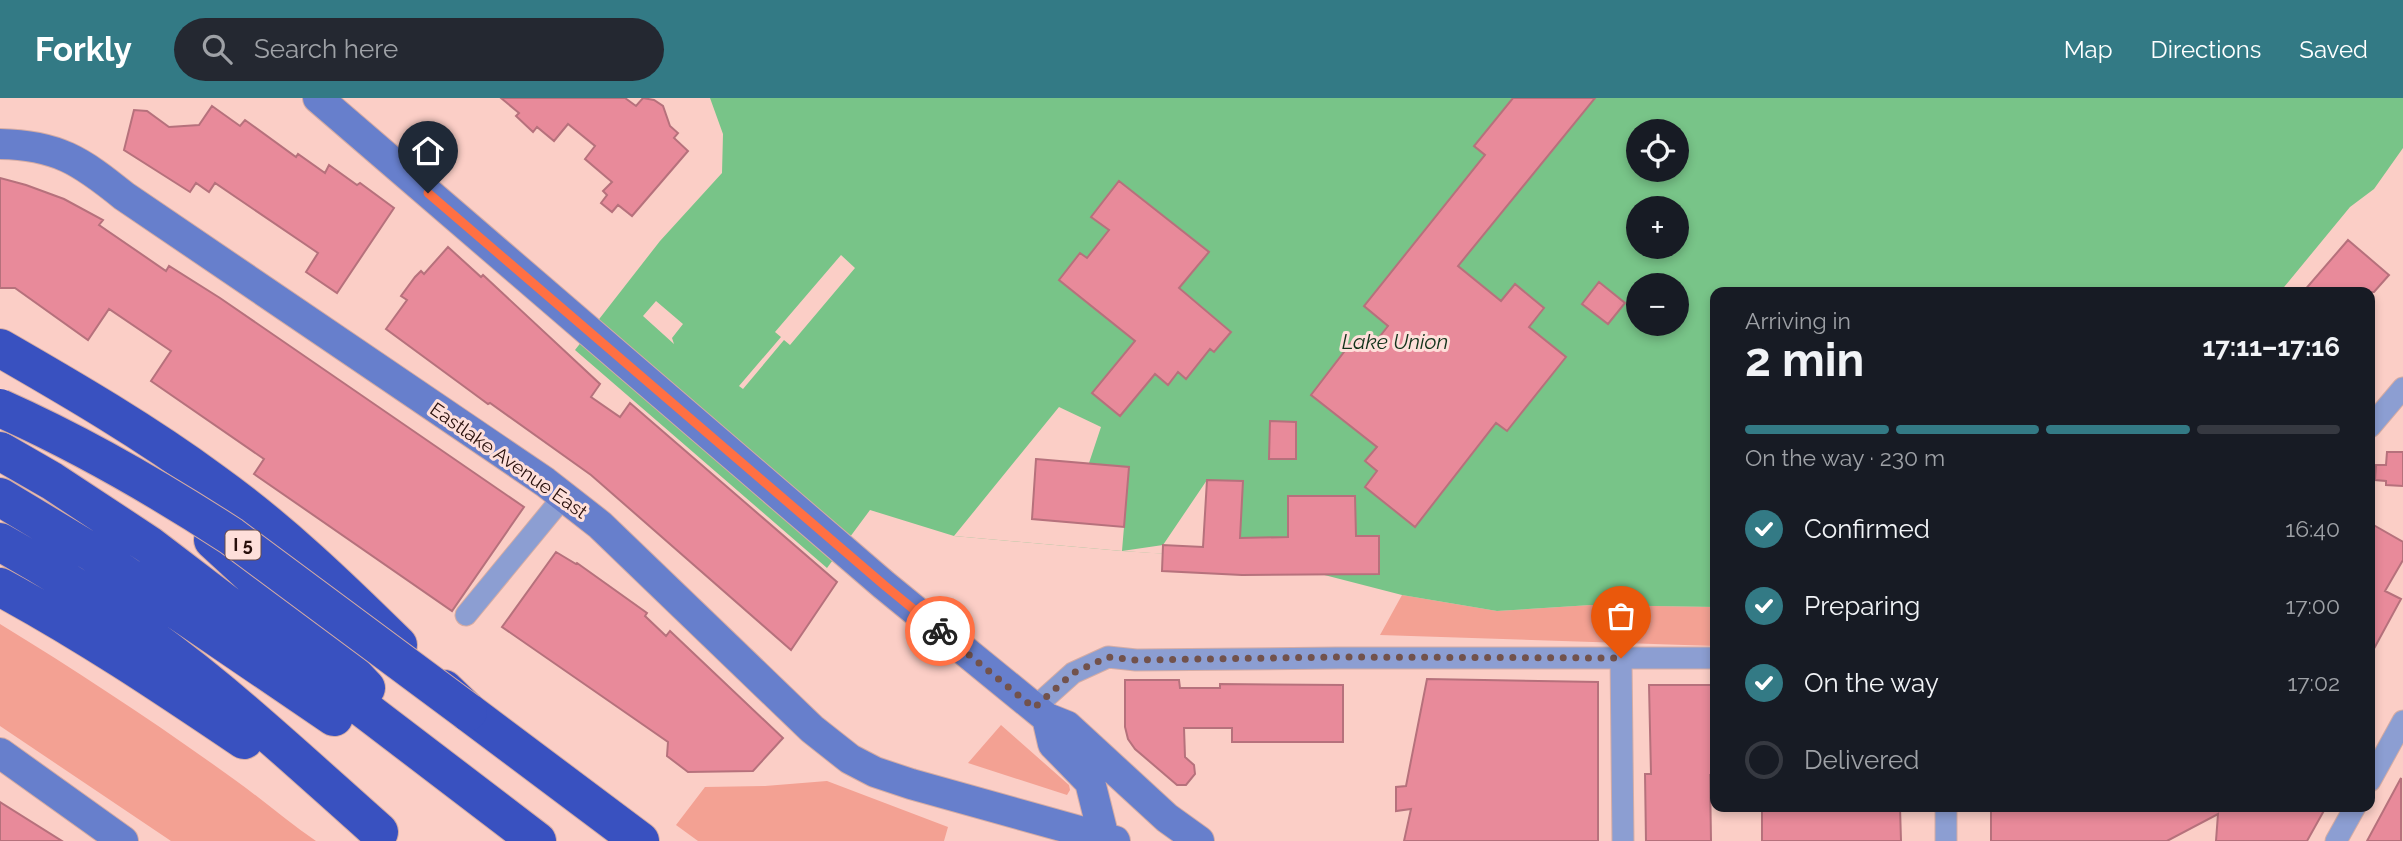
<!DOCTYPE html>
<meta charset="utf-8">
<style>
body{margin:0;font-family:Raleway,sans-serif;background:#242831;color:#f1f3f6;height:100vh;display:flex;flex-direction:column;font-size:26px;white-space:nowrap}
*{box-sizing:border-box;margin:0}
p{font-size:23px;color:#9ea1a6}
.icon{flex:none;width:38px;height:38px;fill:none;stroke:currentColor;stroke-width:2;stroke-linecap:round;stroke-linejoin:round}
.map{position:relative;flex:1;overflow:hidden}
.details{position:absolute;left:1710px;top:189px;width:665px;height:525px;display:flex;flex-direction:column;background:#171b24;border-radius:14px;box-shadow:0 4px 10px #0003}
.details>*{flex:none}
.buttons{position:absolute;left:1626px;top:21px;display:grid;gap:14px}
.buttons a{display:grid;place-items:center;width:63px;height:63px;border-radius:50%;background:#171b24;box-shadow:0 4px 10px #0003;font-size:35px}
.pin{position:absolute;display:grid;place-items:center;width:60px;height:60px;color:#fff;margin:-72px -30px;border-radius:50% 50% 50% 0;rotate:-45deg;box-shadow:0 0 7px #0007}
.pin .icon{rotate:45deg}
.courier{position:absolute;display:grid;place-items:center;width:70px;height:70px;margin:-35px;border:5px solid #ff7043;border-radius:50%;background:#fff;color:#222;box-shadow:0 2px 9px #0007}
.headline em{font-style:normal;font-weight:700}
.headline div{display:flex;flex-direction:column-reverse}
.headline{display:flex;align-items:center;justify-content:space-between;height:119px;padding:0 35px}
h1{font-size:46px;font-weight:700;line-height:52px}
.bar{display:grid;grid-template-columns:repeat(4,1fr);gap:10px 7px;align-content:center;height:84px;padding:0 35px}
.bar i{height:9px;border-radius:5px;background:#363941}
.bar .active{background:#337a85}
.bar p{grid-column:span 4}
ol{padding:0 35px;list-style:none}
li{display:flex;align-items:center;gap:21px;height:77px}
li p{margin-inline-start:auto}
li .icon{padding:7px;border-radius:50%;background:#337a85;color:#fff;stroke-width:4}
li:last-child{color:#9ea1a6}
li i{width:38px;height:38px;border:4px solid #363941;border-radius:50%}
header{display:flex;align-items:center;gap:42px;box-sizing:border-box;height:98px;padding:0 35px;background:#337a85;color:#fff}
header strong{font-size:33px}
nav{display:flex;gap:38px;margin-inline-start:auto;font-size:24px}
.search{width:490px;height:63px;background:#242831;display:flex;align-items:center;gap:18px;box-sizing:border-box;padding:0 24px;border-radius:38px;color:#9ea1a6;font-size:26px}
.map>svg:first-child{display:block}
</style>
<header>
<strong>Forkly</strong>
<div class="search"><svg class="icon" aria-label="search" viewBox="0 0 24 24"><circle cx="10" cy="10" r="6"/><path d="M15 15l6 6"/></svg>Search here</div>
<nav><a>Map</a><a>Directions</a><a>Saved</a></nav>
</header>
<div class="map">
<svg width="2403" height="743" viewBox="0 0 2403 743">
<rect width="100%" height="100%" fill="#fbcec6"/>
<path fill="#f3a193" d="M1402,497L1497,513L1591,507L1715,509V548L1380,537Z
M0,526C80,575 159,627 235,682C263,702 288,724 316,743H171L0,628Z
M1001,627L1069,687L1070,692L1067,697L968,665Z
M827,683L948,729L944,743H698L676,727L705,689L765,688Z"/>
<path fill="#78c488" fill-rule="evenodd" d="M710,0H2403V50L2374,91L2350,109L2280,194H1715V509L1591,507L1497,513L1402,497L1266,462L1122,453L954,438L870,412L827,470L575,252L660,143L722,75L723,36ZM1638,33H1676V72H1638ZM1638,110H1676V149H1638ZM1638,187H1676V226H1638Z"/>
<path fill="#fbcec6" d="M841,157L855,170L790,247L784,242L743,291L739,288L781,239L775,234Z
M656,203L683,226L672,240L674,246L643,218Z
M1059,309L1101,329L1089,365L1129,369L1122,453L1163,447L1207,382L1243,383L1239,461L1122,453L954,438Z"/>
<path fill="#e88a9a" stroke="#b6717c" stroke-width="2" d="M501,0H625L636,8L643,0L654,2L663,8L670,28L678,35L674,40L688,53L632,118L618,107L612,114L601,105L607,97L603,93L612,84L585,61L595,48L568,26L554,43L537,29L533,34L516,18L519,15Z
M1513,0H1595L1458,168L1501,203L1515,186L1544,210L1529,229L1566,259L1507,333L1496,325L1415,429L1365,389L1377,373L1365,363L1377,349L1311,297L1354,241L1369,252L1388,228L1364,208L1485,57L1474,48Z
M212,8L240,28L245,22L296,59L298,56L325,75L329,67L357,87L360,85L394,110L337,195L306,174L318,155L215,85L209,94L196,85L190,94L124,52L134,12L147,13L169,29L199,27Z
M0,80L26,87L64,101L103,122L99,127L166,173L169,168L220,200L524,409L452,513L254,376L264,361L151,283L171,253L109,211L88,242L15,190H0Z
M1119,83L1209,154L1179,190L1231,234L1214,254L1210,251L1186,281L1178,274L1168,287L1155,276L1120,318L1092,295L1135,243L1059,182L1080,155L1087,160L1109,132L1091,119Z
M2348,142L2389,177L2374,194H2303Z
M448,149L481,179L483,177L497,190L600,286L591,299L620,319L630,305L837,484L791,552L591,377L490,305L488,306L473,295L386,231L407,202L401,198L415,179L421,173L424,176Z
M1599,184L1625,205L1608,226L1582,206Z
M1270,323L1296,324V361H1269Z
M2387,354H2403V388L2386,387V383L2375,382L2376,367H2386Z
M1036,361L1129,369L1124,429L1032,421Z
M1207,382L1243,383L1240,440L1288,439V398H1355L1356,438H1379V476L1242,477L1162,473L1163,447L1203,449Z
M2370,425L2403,444V462L2385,493L2401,501L2370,558Z
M556,454L576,466L577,465L647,515L645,518L666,538L670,533L783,640L753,673L688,674L667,658L668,644L502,529Z
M1427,581L1598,584V743H1404L1411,711L1396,713V689L1406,688Z
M1125,582H1179L1180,590H1220V586L1343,587V644H1232V630H1184L1185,659L1194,667L1195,676L1186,687H1177L1135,651L1128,641L1125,629Z
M1649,587H1715V677H1710L1711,743H1646L1645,676H1651Z
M2401,680V743H2367Z
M0,704L62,743H0Z
M1762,709H1900L1901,743H1762Z
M1991,709H2326L2307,743H2216L2218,716L2167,743H1991Z"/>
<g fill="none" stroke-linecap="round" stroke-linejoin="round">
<defs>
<path id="street" d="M2370,329L2403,290
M466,517L564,398
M1621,560L1623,743
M1034,610L1073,575L1108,559L1136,562L1337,560H1715
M2370,683L2403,623
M1946,709V743
M2336,743L2355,709"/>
<path id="secondary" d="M318,0L884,487L1047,620L1067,628L1167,720L1199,743
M0,46C57,47 81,63 124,98L545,384L600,427L812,631L850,661L875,674L911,686L1115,743
M1047,620L1053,646L1090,684L1104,740
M0,655L123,743"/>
<path id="highway" d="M0,250C73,292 145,334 213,384C280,432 339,489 398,547
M0,353L52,383L149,447L537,743
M0,399L93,455L334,619
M213,442L314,535L366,590
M0,444C77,487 152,537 219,593C274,639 326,687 379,734
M0,489C85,535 164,588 244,642
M444,591L468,614L640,743"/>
</defs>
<use href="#street" stroke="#d5aca4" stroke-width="23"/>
<use href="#secondary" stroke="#d5aca4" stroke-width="32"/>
<use href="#highway" stroke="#d5aca4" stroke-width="40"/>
<use href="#street" stroke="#8c9ed2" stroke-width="21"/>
<use href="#secondary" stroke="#677fcc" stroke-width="30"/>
<use href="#highway" stroke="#3951c0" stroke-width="38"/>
<defs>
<path id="highway-bridge" d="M0,310C81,346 157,390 231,438L468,614"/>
</defs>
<use href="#highway-bridge" stroke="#d5aca4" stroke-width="40" stroke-linecap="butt"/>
<use href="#highway-bridge" stroke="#3951c0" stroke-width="38"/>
</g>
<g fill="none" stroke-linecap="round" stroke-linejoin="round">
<path stroke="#72524c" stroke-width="7" stroke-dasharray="0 12.6" d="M940,533L1034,610L1073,575L1108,559L1136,562L1337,559L1621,560"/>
<path stroke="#ff7043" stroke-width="9" d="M428,95L884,487L940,533"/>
</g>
<g text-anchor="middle" stroke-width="6" stroke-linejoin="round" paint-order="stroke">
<rect fill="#fedfda" stroke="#684d49" stroke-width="2" x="225.5" y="432.5" width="35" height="29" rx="5"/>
<g font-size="18" font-weight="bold" fill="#280f0b">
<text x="243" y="453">I 5</text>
</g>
<g font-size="19" fill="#280f0b" stroke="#fedfda">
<text transform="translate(509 362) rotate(35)" y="7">Eastlake Avenue East</text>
</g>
<g font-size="21" font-style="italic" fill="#12321a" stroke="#fedfda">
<text x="1395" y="251">Lake Union</text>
</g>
</g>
</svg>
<div class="buttons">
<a><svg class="icon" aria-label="locate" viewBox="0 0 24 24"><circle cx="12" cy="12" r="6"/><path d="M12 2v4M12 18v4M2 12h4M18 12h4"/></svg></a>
<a>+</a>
<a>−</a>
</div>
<div class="pin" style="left:1621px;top:560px;background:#ea580c"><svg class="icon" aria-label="bag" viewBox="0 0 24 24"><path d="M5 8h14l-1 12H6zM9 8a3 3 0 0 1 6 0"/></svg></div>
<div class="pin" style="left:428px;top:95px;background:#1f2937"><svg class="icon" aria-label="home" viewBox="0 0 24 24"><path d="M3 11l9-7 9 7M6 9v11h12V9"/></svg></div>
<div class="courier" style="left:940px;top:533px"><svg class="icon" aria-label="bike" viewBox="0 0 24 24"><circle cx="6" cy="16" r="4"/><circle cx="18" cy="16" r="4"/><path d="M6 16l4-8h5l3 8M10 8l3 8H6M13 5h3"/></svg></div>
<section class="details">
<div class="headline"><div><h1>2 min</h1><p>Arriving in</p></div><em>17:11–17:16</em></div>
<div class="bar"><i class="active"></i><i class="active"></i><i class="active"></i><i></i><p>On the way · 230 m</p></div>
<ol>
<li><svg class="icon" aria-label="check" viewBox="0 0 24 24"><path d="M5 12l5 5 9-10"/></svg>Confirmed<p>16:40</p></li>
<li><svg class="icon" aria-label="check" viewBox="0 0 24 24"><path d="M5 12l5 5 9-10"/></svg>Preparing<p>17:00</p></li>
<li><svg class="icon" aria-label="check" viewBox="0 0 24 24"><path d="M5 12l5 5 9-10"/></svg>On the way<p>17:02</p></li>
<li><i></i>Delivered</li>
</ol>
</section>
</div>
